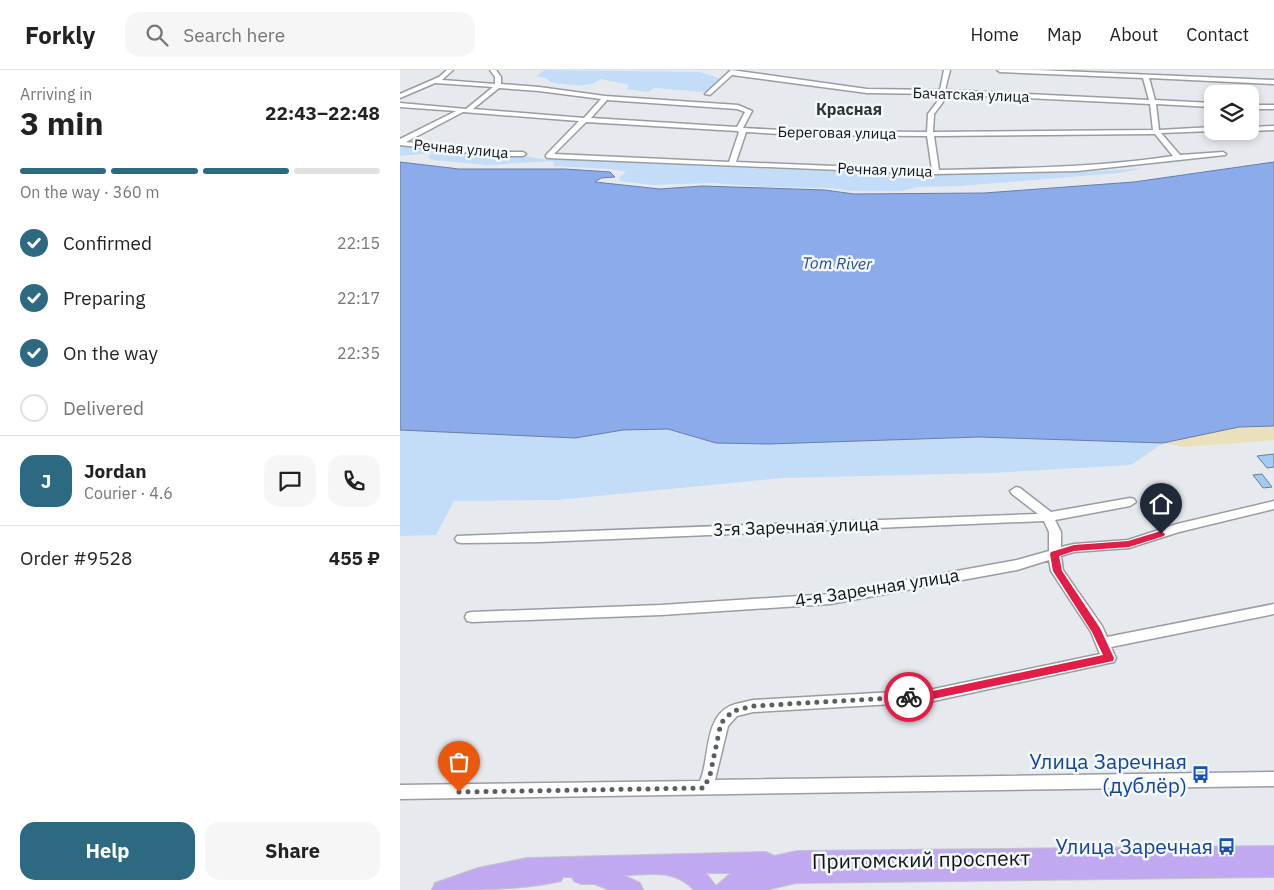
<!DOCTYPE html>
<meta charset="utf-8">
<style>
body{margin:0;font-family:"IBM Plex Sans",sans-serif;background:#f6f6f6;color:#222;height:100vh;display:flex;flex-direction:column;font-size:19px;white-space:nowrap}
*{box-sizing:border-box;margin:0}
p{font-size:16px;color:#767676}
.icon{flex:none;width:28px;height:28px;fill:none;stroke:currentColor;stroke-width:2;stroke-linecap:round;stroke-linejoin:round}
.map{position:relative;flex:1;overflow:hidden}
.panel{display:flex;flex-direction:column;background:#fff;width:400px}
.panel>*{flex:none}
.buttons{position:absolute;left:804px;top:15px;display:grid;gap:10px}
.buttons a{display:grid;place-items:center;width:55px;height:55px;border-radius:10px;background:#fff;box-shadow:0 2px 8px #0003;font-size:25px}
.pin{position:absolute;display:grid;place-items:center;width:42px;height:42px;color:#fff;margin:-51px -21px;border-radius:50% 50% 50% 0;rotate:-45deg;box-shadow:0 0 5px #0007}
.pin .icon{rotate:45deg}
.courier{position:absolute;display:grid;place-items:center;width:50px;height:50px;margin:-25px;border:4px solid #e11d48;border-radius:50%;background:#fff;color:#222;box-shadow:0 1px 6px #0007}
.overview em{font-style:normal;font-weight:700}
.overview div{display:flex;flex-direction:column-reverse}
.overview{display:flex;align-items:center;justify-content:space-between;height:85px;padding:0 20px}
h1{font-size:32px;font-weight:700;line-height:38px}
.bar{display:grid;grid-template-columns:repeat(4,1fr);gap:8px 5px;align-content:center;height:60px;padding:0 20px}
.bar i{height:6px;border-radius:4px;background:#e0e0e0}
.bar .current{background:#2d6a81}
.bar p{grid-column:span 4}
.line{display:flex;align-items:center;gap:12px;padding:0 20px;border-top:1px solid #e0e0e0}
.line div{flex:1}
.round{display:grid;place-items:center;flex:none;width:52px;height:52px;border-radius:15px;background:#f6f6f6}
ol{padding:0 20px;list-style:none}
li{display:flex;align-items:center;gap:15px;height:55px}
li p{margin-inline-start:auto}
li .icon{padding:5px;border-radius:50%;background:#2d6a81;color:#fff;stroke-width:4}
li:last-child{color:#767676}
li i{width:28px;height:28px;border:2px solid #e0e0e0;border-radius:50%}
.button{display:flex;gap:10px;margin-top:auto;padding:10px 20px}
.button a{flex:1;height:58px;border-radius:15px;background:#2d6a81;color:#fff;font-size:20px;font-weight:700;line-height:58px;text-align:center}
.button a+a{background:#f6f6f6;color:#222}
header{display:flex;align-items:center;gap:30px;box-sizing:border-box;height:70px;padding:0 25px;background:#fff;border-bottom:1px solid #e0e0e0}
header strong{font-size:24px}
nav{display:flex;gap:28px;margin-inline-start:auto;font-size:18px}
.search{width:350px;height:45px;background:#f6f6f6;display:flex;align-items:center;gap:12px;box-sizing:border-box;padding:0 18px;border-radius:15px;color:#767676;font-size:19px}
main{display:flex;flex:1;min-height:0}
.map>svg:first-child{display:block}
</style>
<header>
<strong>Forkly</strong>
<div class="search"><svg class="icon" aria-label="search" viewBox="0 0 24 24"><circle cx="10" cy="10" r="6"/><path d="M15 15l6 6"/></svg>Search here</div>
<nav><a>Home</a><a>Map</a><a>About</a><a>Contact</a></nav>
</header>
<main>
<section class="panel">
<div class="overview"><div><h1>3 min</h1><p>Arriving in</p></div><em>22:43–22:48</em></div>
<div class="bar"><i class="current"></i><i class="current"></i><i class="current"></i><i></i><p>On the way · 360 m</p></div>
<ol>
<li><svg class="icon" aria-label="check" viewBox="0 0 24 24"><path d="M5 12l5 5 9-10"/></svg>Confirmed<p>22:15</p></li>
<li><svg class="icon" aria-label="check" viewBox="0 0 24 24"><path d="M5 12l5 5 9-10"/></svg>Preparing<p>22:17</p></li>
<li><svg class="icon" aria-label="check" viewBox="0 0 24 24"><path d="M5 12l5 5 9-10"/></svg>On the way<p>22:35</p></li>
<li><i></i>Delivered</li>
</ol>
<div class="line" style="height:90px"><b class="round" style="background:#2d6a81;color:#fff">J</b><div><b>Jordan</b><p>Courier · 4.6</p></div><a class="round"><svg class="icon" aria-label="chat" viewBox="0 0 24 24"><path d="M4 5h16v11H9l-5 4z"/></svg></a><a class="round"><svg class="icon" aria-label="phone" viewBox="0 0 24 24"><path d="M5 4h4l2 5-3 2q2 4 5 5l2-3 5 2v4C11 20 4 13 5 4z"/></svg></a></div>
<div class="line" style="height:65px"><div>Order #9528</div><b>455 ₽</b></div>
<div class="button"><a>Help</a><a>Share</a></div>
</section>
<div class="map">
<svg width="874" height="820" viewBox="0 0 874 820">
<rect width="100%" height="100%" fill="#e6eaef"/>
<path fill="#c3dcf7" d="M145,0L300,2L321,9L306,22L254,18L248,22L227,19L229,15L201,9C186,20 167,14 150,12L146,8L136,6Z
M0,75L105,86L113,84L143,89C343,96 544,113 744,98L719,103L560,116L517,117L502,121H452L431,118L365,117L312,113L251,115L220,111L219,107L227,102L210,99L154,96L153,91L88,95L32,90L28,87L32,83L0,86Z
M268,359L316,373L368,374L579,367L763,373L731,395L592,403L383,408L157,430L54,431L36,465L0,466V360L175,368L223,360Z"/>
<path fill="#eae0bb" d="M874,356V370L785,377L763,373L839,357Z"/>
<path fill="#8babea" stroke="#667daa" d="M0,92L59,99H165L210,102L215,107L201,108L195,112L260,119L302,116L425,120L454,124L584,123L734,112L874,92V356L839,357L763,373L579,367L368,374L316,373L268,359L223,360L175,368L0,360Z"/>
<path fill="#9fcbf8" stroke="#787c80" d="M874,384V397L867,398L857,386Z
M862,404L872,417L863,418L853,405Z"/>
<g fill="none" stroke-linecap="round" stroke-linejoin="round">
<defs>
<path id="minor" d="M47,0H53L42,10L95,14V7L90,0H96L101,7V14L139,17L205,26L338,35L352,41L343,58L399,61L527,62L528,44L537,32L539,24L467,23L332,5L310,25L305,24L331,0L467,19L540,20L544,0H550L545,20L749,30L743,8L600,2L597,0H638L874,10V14L749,8L755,30L812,33V37L756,34L759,60L812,57V61L761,63L780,85L823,82L826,84L825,85L677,101L536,104L148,88L146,87V85L179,51L63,42L6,72L97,82H123L126,84L123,86H97L0,75V69L56,41L0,37V33L66,39L93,17L35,13L0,28V24L39,7ZM99,18L139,21L201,29L184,48L73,39ZM545,24L750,34L753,60L533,62L534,44L543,32ZM207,30L337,39L345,42L337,57L191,48ZM186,52L337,61L339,62L329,92L154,84ZM346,62L399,65L527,66L532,100L336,92ZM751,64H755L773,86C695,98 618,98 539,100L534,66Z
M850,35H874V39H850Z
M874,56V60L850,61V57Z
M616,417L620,418L651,442L730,428L734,429L736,432L730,436L655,450L661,462V477L674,474L728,470L777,454L874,431V439L779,462L729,478L674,482L661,486L663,500L702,556L707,567L874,534V544L711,577L716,588L714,592L709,593L529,632L353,642L337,646L328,656L315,710L874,702V716L0,729V715L300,711C310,688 304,648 330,636C337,633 346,632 353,630L529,620L700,584L691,562L651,501L649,490L617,500L430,534L261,545L72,552L67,551L65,547L67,543L72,542L261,535L430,524L617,490L649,481V462L644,451L140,472L61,473L57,472L55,469L57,466L638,444L612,424L610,421Z"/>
<path id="major" d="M874,776V807L396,813L366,820H294C274,798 250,805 223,805L240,813L243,820H209L195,814H181L174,811L172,807H163L161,811C124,820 71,820 32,820L35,813L78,798L127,788L366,782L374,786L397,781ZM306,803H331L316,816Z"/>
</defs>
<use href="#minor" stroke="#999da1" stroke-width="3"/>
<use href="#major" stroke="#c6c6c7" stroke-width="2"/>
<use href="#minor" fill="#fff" fill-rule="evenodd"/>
<use href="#major" fill="#c1a9f2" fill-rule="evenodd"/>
</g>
<path fill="#e11d48" d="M761,461L765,464L764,466L729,477L674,481L659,486L662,501L700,558L714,588L713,591L528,630H506L504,627L506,624L528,622L703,585L692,562L653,501L650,484L651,482L674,475L728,471Z"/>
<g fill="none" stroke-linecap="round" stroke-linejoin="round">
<path stroke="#5c5e61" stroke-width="5" stroke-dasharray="0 9" d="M59,722L304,718L310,705L321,653L333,641L353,636L509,627"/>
</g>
<defs>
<symbol id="bus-bare" viewBox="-9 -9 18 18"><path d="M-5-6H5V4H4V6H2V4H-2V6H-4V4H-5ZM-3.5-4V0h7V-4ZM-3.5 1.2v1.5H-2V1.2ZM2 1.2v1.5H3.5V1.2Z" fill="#1a4fb4" stroke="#f3f8fc" stroke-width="2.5" paint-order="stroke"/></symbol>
</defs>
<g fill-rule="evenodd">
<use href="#bus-bare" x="788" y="692" width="25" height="25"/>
<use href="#bus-bare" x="814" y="764" width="25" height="25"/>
</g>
<g text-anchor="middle" stroke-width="5" stroke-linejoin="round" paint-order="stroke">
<g font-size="15" fill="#111314" stroke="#f3f8fc">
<text transform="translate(571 25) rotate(2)" y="5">Бачатская улица</text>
<text transform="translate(437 63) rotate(1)" y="5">Береговая улица</text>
<text transform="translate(61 79) rotate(5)" y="5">Речная улица</text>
<text transform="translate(485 100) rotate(2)" y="5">Речная улица</text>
</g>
<g font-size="16" font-weight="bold" fill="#313437" stroke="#f3f8fc">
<text x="449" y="45">Красная</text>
</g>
<g font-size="16" font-style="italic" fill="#274993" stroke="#f3f8fc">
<text transform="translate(437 193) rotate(1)" y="6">Tom River</text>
</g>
<g font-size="18" fill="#111314" stroke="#f3f8fc">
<text transform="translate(396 457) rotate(-2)" y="6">3-я Заречная улица</text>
<text transform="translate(477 518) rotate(-9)" y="6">4-я Заречная улица</text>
</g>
<g font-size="21" fill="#164399" stroke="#f3f8fc" text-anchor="end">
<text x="787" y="699">Улица Заречная<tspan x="787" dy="24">(дублёр)</tspan></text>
<text x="813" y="784">Улица Заречная</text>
</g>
<g font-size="21" fill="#111314" stroke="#f3f8fc">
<text transform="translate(521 790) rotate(-1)" y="7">Притомский проспект</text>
</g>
</g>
</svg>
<div class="buttons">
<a><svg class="icon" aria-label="layers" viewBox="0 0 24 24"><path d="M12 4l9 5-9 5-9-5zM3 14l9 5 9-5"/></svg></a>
</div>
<div class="pin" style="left:59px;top:722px;background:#ea580c"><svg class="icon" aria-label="bag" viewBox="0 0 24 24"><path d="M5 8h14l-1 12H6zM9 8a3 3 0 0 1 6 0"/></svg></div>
<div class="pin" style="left:761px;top:464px;background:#1f2937"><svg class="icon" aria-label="home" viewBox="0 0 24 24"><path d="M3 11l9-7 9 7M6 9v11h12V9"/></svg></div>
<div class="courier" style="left:509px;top:627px"><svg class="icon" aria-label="bike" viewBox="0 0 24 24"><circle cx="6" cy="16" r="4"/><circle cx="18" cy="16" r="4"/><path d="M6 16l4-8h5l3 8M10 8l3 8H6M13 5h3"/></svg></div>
</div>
</main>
